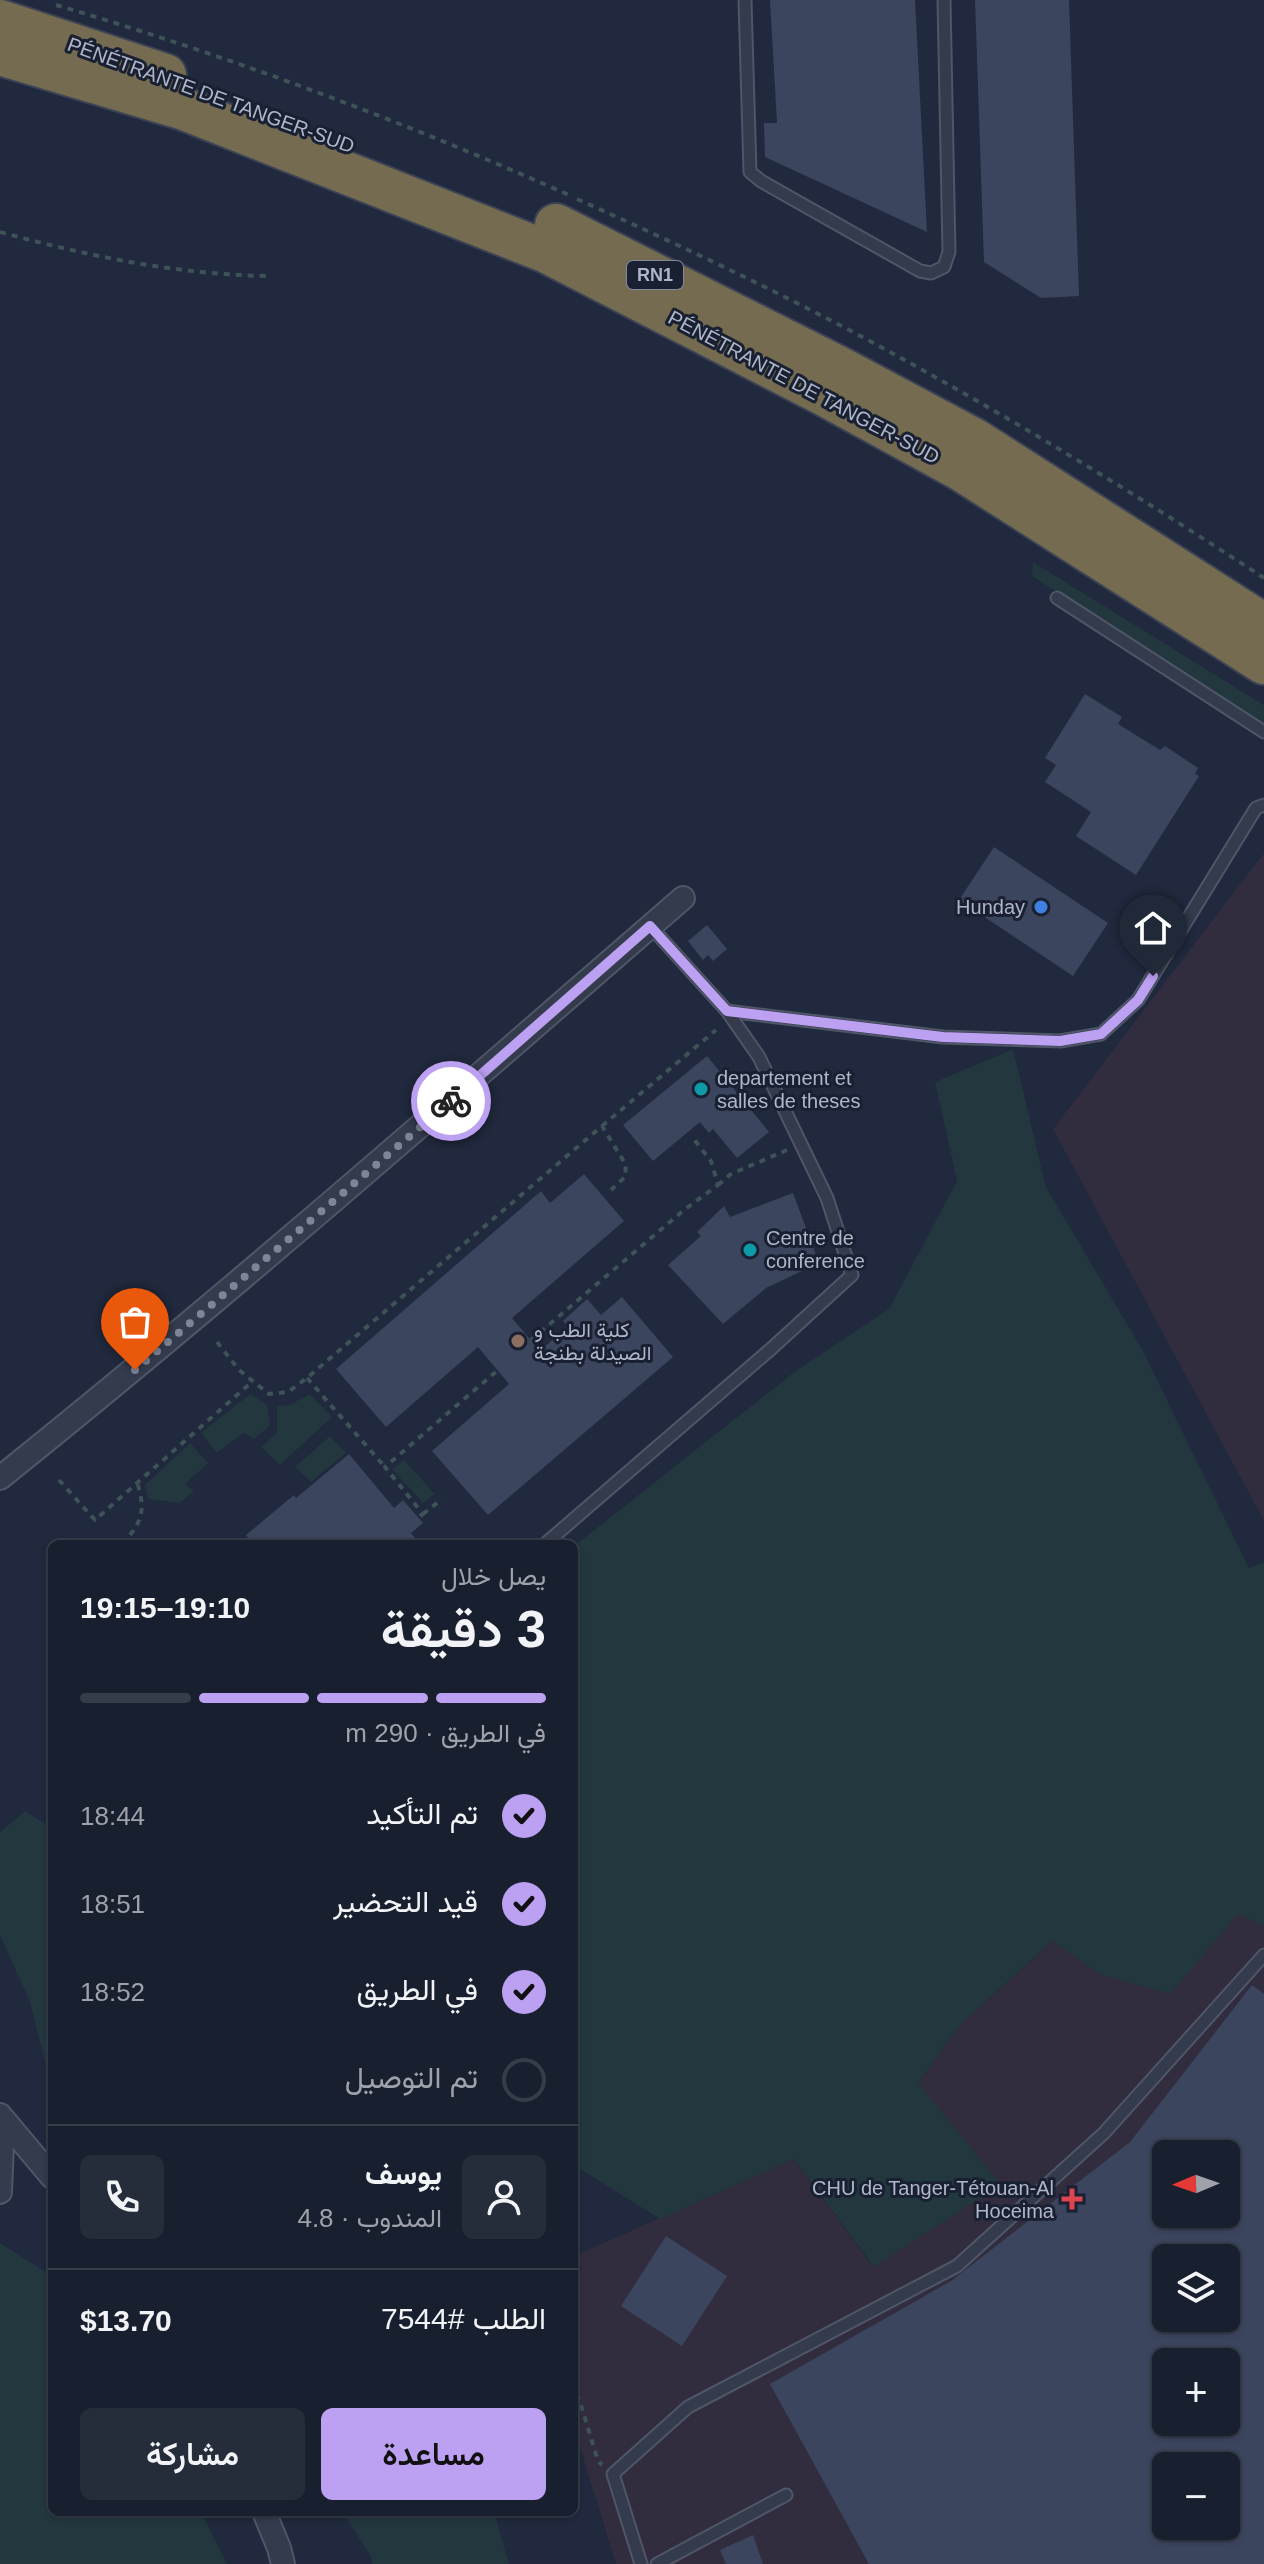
<!DOCTYPE html>
<html lang="ar">
<meta charset="utf-8">
<style>
body{margin:0;font-family:Arial,Vazirmatn,sans-serif;background:#252c3a;color:#f1f3f6;direction:rtl;height:100vh;display:flex;flex-direction:column;font-size:30px;white-space:nowrap}
*{box-sizing:border-box;margin:0}
p{font-size:26px;color:#9fa2aa}
.icon{flex:none;width:44px;height:44px;fill:none;stroke:currentColor;stroke-width:2;stroke-linecap:round;stroke-linejoin:round}
.map{position:relative;flex:1;overflow:hidden;direction:ltr}
.sheet{position:absolute;left:48px;top:1540px;width:530px;height:976px;display:flex;flex-direction:column;background:#181f2e;border-radius:12px;box-shadow:0 2px 6px #0004,0 0 0 2px #363d4a;direction:rtl}
.sheet>*{flex:none}
.needle{width:52px;rotate:268deg}
.fabs{position:absolute;left:1152px;top:2140px;display:grid;gap:16px}
.fabs a{display:grid;place-items:center;width:88px;height:88px;border-radius:12px;background:#181f2e;box-shadow:0 2px 6px #0004,0 0 0 2px #363d4a;font-size:40px}
.pin{position:absolute;display:grid;place-items:center;width:68px;height:68px;color:#fff;margin:-82px -34px;border-radius:50% 50% 50% 0;rotate:-45deg;box-shadow:0 0 8px #0007}
.pin .icon{rotate:45deg}
.courier{position:absolute;display:grid;place-items:center;width:80px;height:80px;margin:-40px;border:6px solid #bca0f2;border-radius:50%;background:#fff;color:#222;box-shadow:0 2px 10px #0007}
.summary em{font-style:normal;font-weight:600}
.summary div{display:flex;flex-direction:column-reverse}
.summary{display:flex;align-items:center;justify-content:space-between;height:136px;padding:0 32px}
h1{font-size:52px;font-weight:600;line-height:60px}
.bar{display:grid;grid-template-columns:repeat(4,1fr);gap:12px 8px;align-content:center;height:96px;padding:0 32px}
.bar i{height:10px;border-radius:6px;background:#363d4a}
.bar .on{background:#bca0f2}
.bar p{grid-column:span 4}
.line{display:flex;align-items:center;gap:20px;padding:0 32px;border-top:2px solid #363d4a}
.line div{flex:1}
.round{display:grid;place-items:center;flex:none;width:84px;height:84px;border-radius:12px;background:#252c3a}
ol{padding:0 32px;list-style:none}
li{display:flex;align-items:center;gap:24px;height:88px}
li p{margin-inline-start:auto}
li .icon{padding:8px;border-radius:50%;background:#bca0f2;color:#111;stroke-width:4}
li:last-child{color:#9fa2aa}
li i{width:44px;height:44px;border:4px solid #363d4a;border-radius:50%}
.primary-button{display:flex;gap:16px;margin-top:auto;padding:16px 32px}
.primary-button a{flex:1;height:92px;border-radius:12px;background:#bca0f2;color:#111;font-size:32px;font-weight:600;line-height:92px;text-align:center}
.primary-button a+a{background:#252c3a;color:#f1f3f6}
.map>svg:first-child{display:block}
</style>
<div class="map">
<svg width="1264" height="2564" viewBox="0 0 1264 2564">
<rect width="100%" height="100%" fill="#20293d"/>
<path fill="#312d3e" fill-rule="evenodd" d="M1264,853V1521L1053,1129Z
M1264,1823V2564H616L574,2428V2256L794,2159L873,2267L918,2083L959,2026L1095,1902ZM1166,2154H1226V2214H1166ZM1166,2258H1226V2318H1166ZM1166,2362H1226V2422H1166ZM1166,2466H1226V2526H1166Z"/>
<path fill="#22373e" d="M1033,562L1264,705V723L1032,576Z
M1013,1049L1046,1187L1143,1351L1249,1568L1264,1562V1926L1238,1914L1170,1994L1102,1975L1052,1941L959,2026L918,2083L1001,2184L874,2267L794,2159L660,2219L574,2165V1546L793,1373L889,1309L957,1181L935,1082Z
M250,1394L267,1405L270,1426L254,1439L243,1433L217,1453L201,1433Z
M310,1394L332,1417L280,1465L261,1447L277,1433V1406L289,1405Z
M330,1436L346,1453L311,1482L295,1467Z
M190,1443L208,1463L185,1484L194,1491L180,1503L148,1499L145,1485Z
M404,1460L435,1494L423,1503L392,1469Z
M25,1811L52,1828V2089L30,2002L0,1935V1832Z
M0,2243L52,2276V2512H201L227,2564H0Z
M343,2512H494L509,2564H372L371,2557Z"/>
<path fill="#3c455e" fill-rule="evenodd" d="M770,0H915L927,232L765,157L764,123H777Z
M975,0H1069L1079,296L1041,298L984,262Z
M1085,694L1122,717L1118,724L1160,750L1165,746L1198,768L1195,774L1199,776L1136,875L1076,836L1091,812L1045,782L1056,765L1045,758Z
M994,847L1108,923L1073,976L959,900Z
M707,925L727,949L713,961L708,955L703,960L688,941Z
M707,1056L769,1132L737,1158L713,1129L709,1133L700,1122L653,1161L623,1125Z
M584,1174L624,1221L512,1318L540,1351L568,1326L563,1321L587,1299L601,1315L622,1297L673,1357L488,1515L432,1451L509,1384L478,1347L386,1427L336,1369L541,1191L550,1203Z
M793,1193L819,1263L766,1288L723,1324L668,1265L701,1236L697,1232L724,1206L730,1217Z
M349,1454L394,1508L403,1500L423,1523L411,1533L420,1544H253L246,1535L294,1495L296,1498Z
M1252,1985L1264,1994V2564H869L770,2384L951,2281L1130,2142ZM1166,2154H1226V2214H1166ZM1166,2258H1226V2318H1166ZM1166,2362H1226V2422H1166ZM1166,2466H1226V2526H1166Z
M666,2236L727,2276L682,2346L621,2306Z
M753,2535L763,2564H726L720,2550Z"/>
<g fill="none" stroke-linecap="round" stroke-linejoin="round">
<defs>
<path id="lane" d="M745,0L750,172L761,181L920,271L931,273L944,267L949,252L944,0
M1057,598L1264,732
M727,1011L943,1037L1060,1041L1101,1034L1138,1000L1256,808L1264,805
M545,1544L772,1348L852,1275L827,1198L759,1057L727,1011L650,926
M641,2564L613,2474L688,2407L957,2266L1104,2133L1264,1955
M657,2564L786,2495"/>
<path id="street" d="M0,1478C233,1291 458,1093 683,898
M0,2115L52,2177
M0,2192L3,2119
M264,2512L279,2548L283,2564"/>
<path id="highway" d="M0,21L165,75
M0,54L184,109L547,252L825,395L960,469L1264,663
M556,225L842,369L975,440L1264,625"/>
</defs>
<use href="#lane" stroke="#4f5668" stroke-width="15"/>
<use href="#street" stroke="#4f5668" stroke-width="26"/>
<use href="#highway" stroke="#3c4355" stroke-width="46"/>
<path stroke="#3d5358" stroke-width="4" stroke-dasharray="6 6" stroke-linecap="butt" d="M56,5C232,57 402,121 569,195
M577,199C695,252 813,308 926,372C1041,436 1154,506 1264,578
M0,232C88,256 175,274 266,276
M602,1126L716,1030
M718,1185L731,1174L787,1150
M531,1340L684,1210L718,1185L711,1161L692,1137
M217,1342L239,1370L269,1394L288,1392L307,1378L602,1126L626,1165L625,1177L611,1190
M307,1378L385,1467
M59,1480L95,1520L253,1381
M423,1514L442,1499
M420,1516L423,1514L385,1467L498,1370
M122,1544C141,1524 146,1512 138,1485
M574,2382L598,2461L602,2465"/>
<use href="#lane" stroke="#343b4d" stroke-width="11"/>
<use href="#street" stroke="#343b4d" stroke-width="22"/>
<use href="#highway" stroke="#746b50" stroke-width="42"/>
</g>
<g fill="none" stroke-linecap="round" stroke-linejoin="round">
<path stroke="#7d8598" stroke-width="8" stroke-dasharray="0 14.4" d="M135,1370L451,1101"/>
<path stroke="#bca0f2" stroke-width="10" d="M451,1101L650,926L727,1011L943,1037L1060,1041L1101,1034L1138,1000L1153,976"/>
</g>
<circle fill="#3f7fe0" stroke="#192032" stroke-width="3" cx="1041" cy="907" r="8"/>
<g fill="#0f9aa8" stroke="#192032" stroke-width="3">
<circle cx="701" cy="1089" r="8"/>
<circle cx="750" cy="1250" r="8"/>
</g>
<circle fill="#8d6e63" stroke="#192032" stroke-width="3" cx="518" cy="1341" r="8"/>
<path fill="#e0444e" stroke="#192032" stroke-width="3" d="M1068 2187h8v8h8v8h-8v8h-8v-8h-8v-8h8z"/>
<g text-anchor="middle" stroke-width="6" stroke-linejoin="round" paint-order="stroke">
<rect fill="#192032" stroke="#82899c" stroke-width="2" x="627" y="261" width="56" height="28" rx="6"/>
<g font-size="18" font-weight="bold" fill="#afb6c9">
<text x="655" y="281">RN1</text>
</g>
<g font-size="20" fill="#afb6c9" stroke="#192032">
<text transform="translate(211 95) rotate(20)" y="7">PÉNÉTRANTE DE TANGER-SUD</text>
<text transform="translate(804 387) rotate(28)" y="7">PÉNÉTRANTE DE TANGER-SUD</text>
</g>
<g font-size="20" fill="#afb6c9" stroke="#192032" text-anchor="start">
<text x="1025" y="914" text-anchor="end">Hunday</text>
<text x="717" y="1085">departement et<tspan x="717" dy="23">salles de theses</tspan></text>
<text x="766" y="1245">Centre de<tspan x="766" dy="23">conference</tspan></text>
<text x="534" y="1337">كلية الطب و<tspan x="534" dy="23">الصيدلة بطنجة</tspan></text>
<text x="1054" y="2195" text-anchor="end">CHU de Tanger-Tétouan-Al<tspan x="1054" dy="23">Hoceima</tspan></text>
</g>
</g>
</svg>
<div class="fabs">
<a><svg class="needle" viewBox="-14 -14 28 28"><path d="M0-13l5 13h-10z" fill="#e53935"/><path d="M0 13l5-13h-10z" fill="#9fa2aa"/></svg></a>
<a><svg class="icon" aria-label="layers" viewBox="0 0 24 24"><path d="M12 4l9 5-9 5-9-5zM3 14l9 5 9-5"/></svg></a>
<a>+</a>
<a>−</a>
</div>
<div class="pin" style="left:135px;top:1370px;background:#ea580c"><svg class="icon" aria-label="bag" viewBox="0 0 24 24"><path d="M5 8h14l-1 12H6zM9 8a3 3 0 0 1 6 0"/></svg></div>
<div class="pin" style="left:1153px;top:976px;background:#1f2937"><svg class="icon" aria-label="home" viewBox="0 0 24 24"><path d="M3 11l9-7 9 7M6 9v11h12V9"/></svg></div>
<div class="courier" style="left:451px;top:1101px"><svg class="icon" aria-label="bike" viewBox="0 0 24 24"><circle cx="6" cy="16" r="4"/><circle cx="18" cy="16" r="4"/><path d="M6 16l4-8h5l3 8M10 8l3 8H6M13 5h3"/></svg></div>
<section class="sheet">
<div class="summary"><div><h1>3 دقيقة</h1><p>يصل خلال</p></div><em>19:10–19:15</em></div>
<div class="bar"><i class="on"></i><i class="on"></i><i class="on"></i><i></i><p>في الطريق · 290 m</p></div>
<ol>
<li><svg class="icon" aria-label="check" viewBox="0 0 24 24"><path d="M5 12l5 5 9-10"/></svg>تم التأكيد<p>18:44</p></li>
<li><svg class="icon" aria-label="check" viewBox="0 0 24 24"><path d="M5 12l5 5 9-10"/></svg>قيد التحضير<p>18:51</p></li>
<li><svg class="icon" aria-label="check" viewBox="0 0 24 24"><path d="M5 12l5 5 9-10"/></svg>في الطريق<p>18:52</p></li>
<li><i></i>تم التوصيل</li>
</ol>
<div class="line" style="height:144px"><a class="round"><svg class="icon" aria-label="person" viewBox="0 0 24 24"><circle cx="12" cy="8" r="4"/><path d="M4 21q1-7 8-7t8 7"/></svg></a><div><b>يوسف</b><p>المندوب · 4.8</p></div><a class="round"><svg class="icon" aria-label="phone" viewBox="0 0 24 24"><path d="M5 4h4l2 5-3 2q2 4 5 5l2-3 5 2v4C11 20 4 13 5 4z"/></svg></a></div>
<div class="line" style="height:104px"><div>الطلب #7544</div><b>$13.70</b></div>
<div class="primary-button"><a>مساعدة</a><a>مشاركة</a></div>
</section>
</div>
